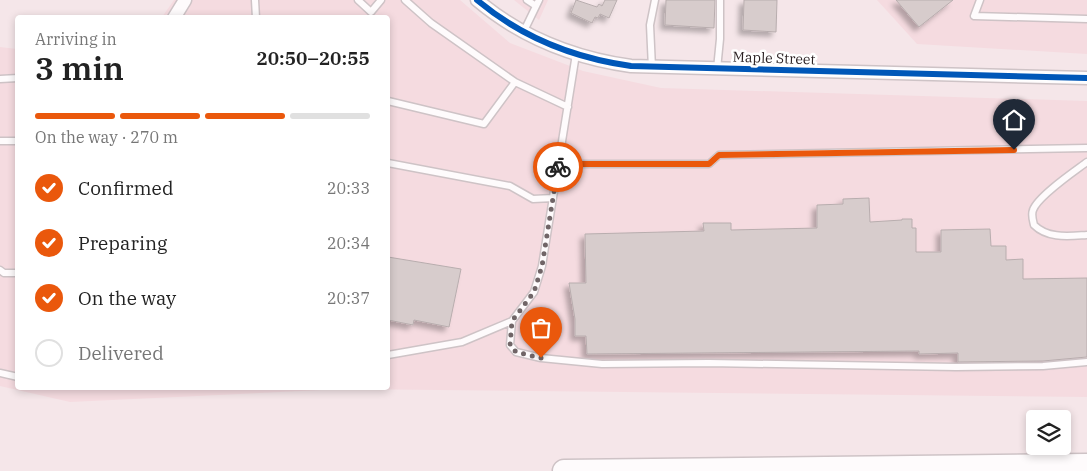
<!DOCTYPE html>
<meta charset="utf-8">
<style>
body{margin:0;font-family:"IBM Plex Serif",serif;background:#f6f6f6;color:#222;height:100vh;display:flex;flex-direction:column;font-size:19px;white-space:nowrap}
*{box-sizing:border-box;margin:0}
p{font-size:16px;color:#767676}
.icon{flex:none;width:28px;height:28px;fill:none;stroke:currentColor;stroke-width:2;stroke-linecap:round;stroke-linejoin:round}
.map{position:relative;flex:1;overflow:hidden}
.side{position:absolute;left:15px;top:15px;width:375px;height:375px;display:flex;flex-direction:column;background:#fff;border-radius:5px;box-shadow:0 2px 8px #0003}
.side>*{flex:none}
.tools{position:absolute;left:1026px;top:410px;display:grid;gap:10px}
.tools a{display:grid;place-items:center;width:45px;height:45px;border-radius:5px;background:#fff;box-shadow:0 2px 8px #0003;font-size:25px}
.pin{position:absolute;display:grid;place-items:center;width:42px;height:42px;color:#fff;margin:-51px -21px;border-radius:50% 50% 50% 0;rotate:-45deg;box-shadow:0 0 5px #0007}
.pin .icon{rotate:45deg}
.courier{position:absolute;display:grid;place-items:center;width:50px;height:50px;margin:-25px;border:4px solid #ea580c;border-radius:50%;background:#fff;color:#222;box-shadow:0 1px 6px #0007}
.head em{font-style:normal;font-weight:600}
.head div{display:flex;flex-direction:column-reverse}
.head{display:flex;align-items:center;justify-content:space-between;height:85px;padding:0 20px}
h1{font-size:32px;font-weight:600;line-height:38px}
.bar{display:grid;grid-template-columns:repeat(4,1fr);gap:8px 5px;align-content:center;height:60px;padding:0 20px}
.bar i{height:6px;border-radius:4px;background:#e0e0e0}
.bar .current{background:#ea580c}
.bar p{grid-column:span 4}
ol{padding:0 20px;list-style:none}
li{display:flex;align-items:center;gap:15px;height:55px}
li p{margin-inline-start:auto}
li .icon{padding:5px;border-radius:50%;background:#ea580c;color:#fff;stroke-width:4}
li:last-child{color:#767676}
li i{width:28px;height:28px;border:2px solid #e0e0e0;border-radius:50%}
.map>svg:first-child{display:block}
</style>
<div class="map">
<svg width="1087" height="471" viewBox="0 0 1087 471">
<defs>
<filter id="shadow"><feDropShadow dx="-4.5" dy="4.5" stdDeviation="2.5" flood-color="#0004"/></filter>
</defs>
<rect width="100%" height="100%" fill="#f5e6e9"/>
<path fill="#f5dbe0" d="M174,0H460L510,43L583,71L661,88L1087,101V397L343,389L70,402L0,386V47L17,49L18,388H388V18L162,17Z
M514,0H548L539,20Z
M877,0H1087V54L917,44Z"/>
<path fill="#d7cccc" stroke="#b8adae" filter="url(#shadow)" d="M576,0L597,7L599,4L602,6L605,0H617L609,18L600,14L598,18L595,17L592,23L571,13Z
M666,0H715L714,28L665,25Z
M744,0H777L776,32L743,30Z
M896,0H953L919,27Z
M869,198L870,222L902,220V219H912V228H916V252H941V230L990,229L991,246H1006V260L1023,259V279L1087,278V357L1043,361L958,362V353L919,354V351L587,354L586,336H575V319L569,283H586L585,234L704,231L703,223H731V230L817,228V205L843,204V199Z
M388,257L461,269L449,327L414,320L413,325L388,320Z"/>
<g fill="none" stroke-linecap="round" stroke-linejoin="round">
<defs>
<path id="lane" d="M255,0L256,18
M358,0L371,12L381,0
M405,0L431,23L515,82L568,107
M527,0L536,6
M980,0L974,16L1087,19
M524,31L539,0
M652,68L650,25L655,0
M717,69L720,39V0
M0,79L18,78
M388,101L484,124L515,82
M0,141H18
M1087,162C1075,171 1038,196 1033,210C1031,215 1033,221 1034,225C1048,239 1069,236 1087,235
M388,163L510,186L533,199L553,198
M559,164H709L719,155L1087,148
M0,270L4,273H18
M512,321L510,345L516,352L541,358L602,364L709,363L956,367L1043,366L1087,362
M388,355L462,342L512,321L534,292L542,266L576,54
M0,373L18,377"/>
<path id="street" d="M477,0C521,37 574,58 631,66L1087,78
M174,18L185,0"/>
<path id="highway" d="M564,471L1087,465"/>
</defs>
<use href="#lane" stroke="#cec3c6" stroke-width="9"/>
<use href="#street" stroke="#cec3c6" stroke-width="15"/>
<use href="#highway" stroke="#cec3c6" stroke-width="25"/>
<use href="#lane" stroke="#fefbfc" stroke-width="6"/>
<use href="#street" stroke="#fefbfc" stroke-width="12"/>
<use href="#highway" stroke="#fefbfc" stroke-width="22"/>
<defs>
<path id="cycleway" d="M477,0C521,37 574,58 631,66L1087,78"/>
</defs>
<use href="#cycleway" stroke="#fff" stroke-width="9"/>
<use href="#cycleway" stroke="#0057b8" stroke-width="6"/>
</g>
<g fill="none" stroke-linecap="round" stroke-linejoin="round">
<path stroke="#706567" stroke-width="5" stroke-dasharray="0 9" d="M541,358L516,352L510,345L512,321L534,292L542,266L558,167"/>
<path stroke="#ea580c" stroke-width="6" d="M558,167L559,164H709L719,155L1014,150"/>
</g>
<g text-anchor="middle" stroke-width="5" stroke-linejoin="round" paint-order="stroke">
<g font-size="14" fill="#291f21" stroke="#fff">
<text transform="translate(774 58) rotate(2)" y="5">Maple Street</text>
</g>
</g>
</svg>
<div class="tools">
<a><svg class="icon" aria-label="layers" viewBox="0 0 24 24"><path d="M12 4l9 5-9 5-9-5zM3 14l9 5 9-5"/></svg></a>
</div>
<div class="pin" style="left:541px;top:358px;background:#ea580c"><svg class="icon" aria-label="bag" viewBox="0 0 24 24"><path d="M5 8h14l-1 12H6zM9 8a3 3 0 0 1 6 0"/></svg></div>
<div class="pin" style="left:1014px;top:150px;background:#1f2937"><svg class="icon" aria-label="home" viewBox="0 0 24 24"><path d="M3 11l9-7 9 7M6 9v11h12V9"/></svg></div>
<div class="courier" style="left:558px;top:167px"><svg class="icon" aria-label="bike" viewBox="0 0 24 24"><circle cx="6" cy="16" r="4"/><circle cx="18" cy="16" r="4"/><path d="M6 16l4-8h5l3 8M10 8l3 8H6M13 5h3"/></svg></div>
<section class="side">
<div class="head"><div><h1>3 min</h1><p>Arriving in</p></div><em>20:50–20:55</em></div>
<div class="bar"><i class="current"></i><i class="current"></i><i class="current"></i><i></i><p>On the way · 270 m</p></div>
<ol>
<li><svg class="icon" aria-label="check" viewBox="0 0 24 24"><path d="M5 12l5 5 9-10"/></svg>Confirmed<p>20:33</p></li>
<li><svg class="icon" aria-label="check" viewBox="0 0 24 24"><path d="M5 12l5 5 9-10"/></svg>Preparing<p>20:34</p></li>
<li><svg class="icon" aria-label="check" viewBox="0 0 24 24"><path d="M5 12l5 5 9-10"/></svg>On the way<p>20:37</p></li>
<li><i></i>Delivered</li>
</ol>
</section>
</div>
